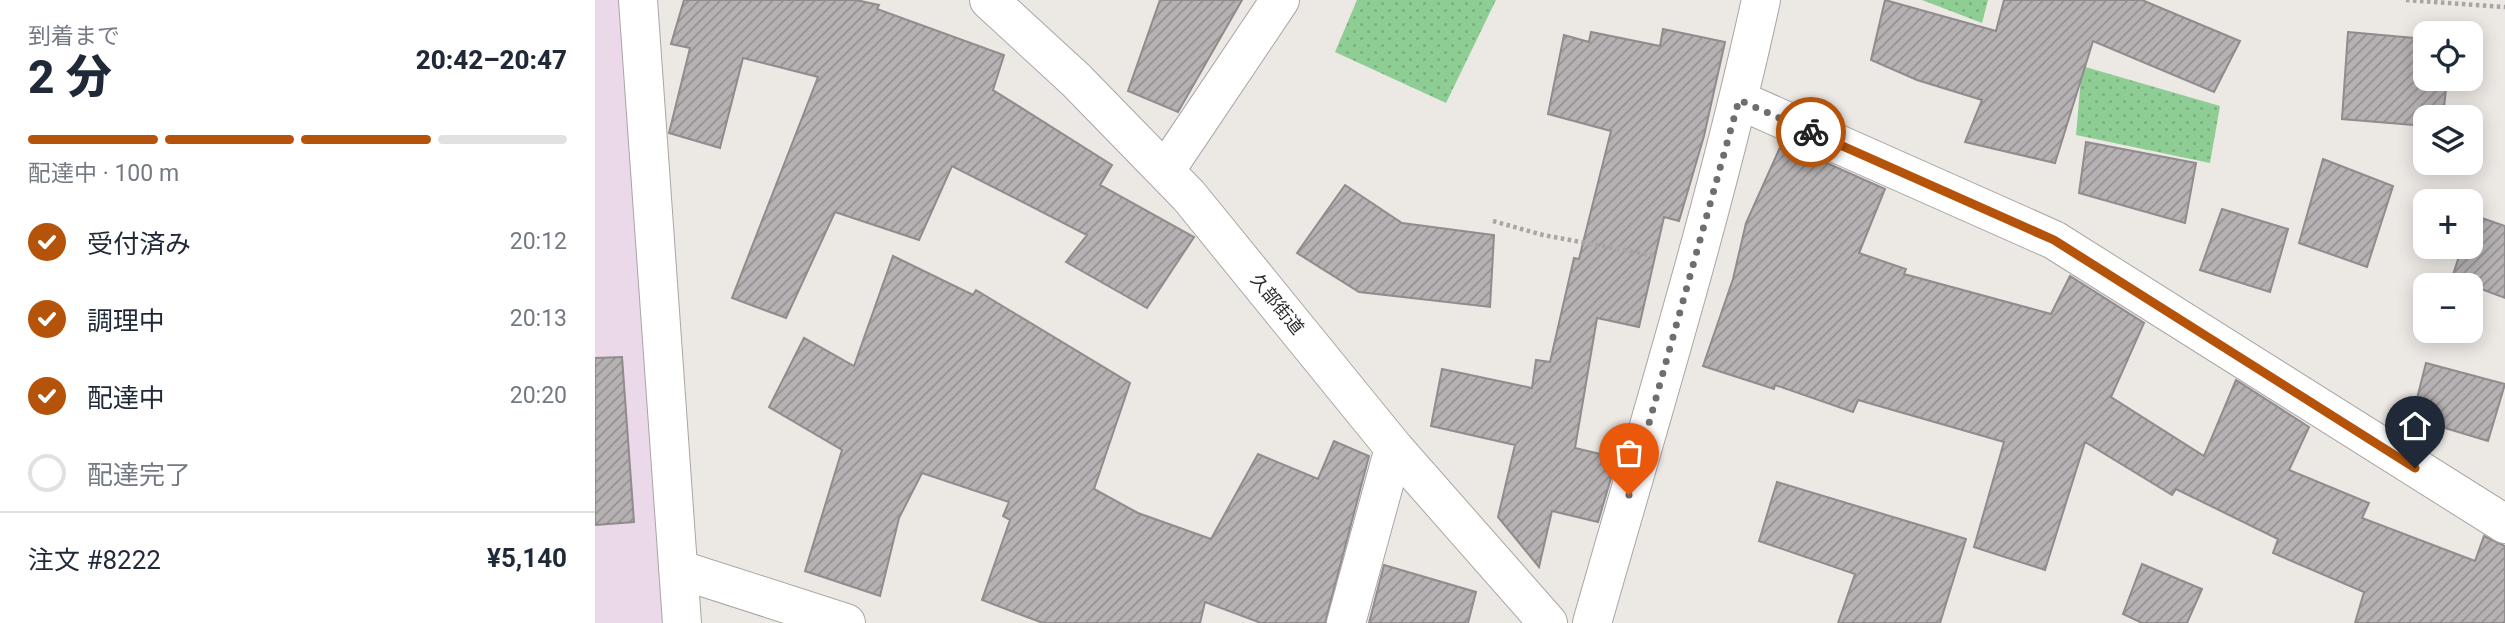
<!DOCTYPE html>
<html lang="ja">
<meta charset="utf-8">
<style>
body{margin:0;font-family:Roboto,"Noto Sans JP",sans-serif;background:#f6f6f7;color:#1f2937;height:100vh;display:flex;flex-direction:column;font-size:26px;white-space:nowrap}
*{box-sizing:border-box;margin:0}
p{font-size:23px;color:#747a83}
.icon{flex:none;width:38px;height:38px;fill:none;stroke:currentColor;stroke-width:2;stroke-linecap:round;stroke-linejoin:round}
.map{position:relative;flex:1;overflow:hidden}
.side{display:flex;flex-direction:column;background:#fff;width:595px}
.side>*{flex:none}
.buttons{position:absolute;left:1818px;top:21px;display:grid;gap:14px}
.buttons a{display:grid;place-items:center;width:70px;height:70px;border-radius:14px;background:#fff;box-shadow:0 4px 18px #0003;font-size:35px}
.pin{position:absolute;display:grid;place-items:center;width:60px;height:60px;color:#fff;margin:-72px -30px;border-radius:50% 50% 50% 0;rotate:-45deg;box-shadow:0 0 7px #0007}
.pin .icon{rotate:45deg}
.courier{position:absolute;display:grid;place-items:center;width:70px;height:70px;margin:-35px;border:5px solid #b45309;border-radius:50%;background:#fff;color:#222;box-shadow:0 2px 9px #0007}
.overview em{font-style:normal;font-weight:800}
.overview div{display:flex;flex-direction:column-reverse}
.overview{display:flex;align-items:center;justify-content:space-between;height:119px;padding:0 28px}
h1{font-size:46px;font-weight:800;line-height:52px}
.bar{display:grid;grid-template-columns:repeat(4,1fr);gap:10px 7px;align-content:center;height:84px;padding:0 28px}
.bar i{height:9px;border-radius:5px;background:#e0e1e3}
.bar .on{background:#b45309}
.bar p{grid-column:span 4}
.line{display:flex;align-items:center;gap:18px;padding:0 28px;border-top:2px solid #e0e1e3}
.line div{flex:1}
ol{padding:0 28px;list-style:none}
li{display:flex;align-items:center;gap:21px;height:77px}
li p{margin-inline-start:auto}
li .icon{padding:7px;border-radius:50%;background:#b45309;color:#fff;stroke-width:4}
li:last-child{color:#747a83}
li i{width:38px;height:38px;border:4px solid #e0e1e3;border-radius:50%}
main{display:flex;flex:1;min-height:0}
.map>svg:first-child{display:block}
</style>
<main>
<section class="side">
<div class="overview"><div><h1>2 分</h1><p>到着まで</p></div><em>20:42–20:47</em></div>
<div class="bar"><i class="on"></i><i class="on"></i><i class="on"></i><i></i><p>配達中 · 100 m</p></div>
<ol>
<li><svg class="icon" aria-label="check" viewBox="0 0 24 24"><path d="M5 12l5 5 9-10"/></svg>受付済み<p>20:12</p></li>
<li><svg class="icon" aria-label="check" viewBox="0 0 24 24"><path d="M5 12l5 5 9-10"/></svg>調理中<p>20:13</p></li>
<li><svg class="icon" aria-label="check" viewBox="0 0 24 24"><path d="M5 12l5 5 9-10"/></svg>配達中<p>20:20</p></li>
<li><i></i>配達完了</li>
</ol>
<div class="line" style="height:91px"><div>注文 #8222</div><b>¥5,140</b></div>
</section>
<div class="map">
<svg width="1910" height="623" viewBox="0 0 1910 623">
<defs>
<pattern id="grass-dots" width="8" height="8" patternUnits="userSpaceOnUse" patternTransform="scale(1.75)"><rect width="8" height="8" fill="#8ece94"/><path d="M2 2h.1M6 6h.1" fill="none" stroke="#7bb180" stroke-width="1.8" stroke-linecap="round"/></pattern>
<pattern id="building-hatch" width="6" height="6" patternUnits="userSpaceOnUse" patternTransform="scale(1.75)"><rect width="6" height="6" fill="#b6b1b2"/><path d="M-1 1l2-2M0 6l6-6M5 7l2-2" fill="none" stroke="#949091"/></pattern>
</defs>
<rect width="100%" height="100%" fill="#ece8e4"/>
<path fill="#ebd8e8" d="M0,0H26L73,623H0Z"/>
<path fill="url(#grass-dots)" d="M762,0H901L851,103L740,52Z
M1327,0H1393L1387,23Z
M1487,66L1625,106L1615,163L1481,135Z"/>
<path fill="url(#building-hatch)" stroke="#908b8c" stroke-width="2" d="M89,0H261L284,5L282,9L409,55L398,90L517,165L505,185L599,237L552,308L471,262L492,235L357,166L324,240L240,212L191,318L137,298L223,77L148,58L125,148L74,133L95,48L76,44Z
M565,0H647L583,112L533,91Z
M1290,0L1401,31L1409,0H1547L1645,41L1619,92L1498,41L1460,163L1370,142L1387,100L1322,80L1276,60Z
M1068,29L1130,42L1109,136L1084,221L1069,217L1044,327L1002,318L980,448L1022,458L1003,522L957,511L944,567L903,517L920,445L836,426L847,369L937,388L941,360L955,362L979,258L984,259L1016,131L953,114L969,35L994,42L996,32L1065,46Z
M1753,32L1830,39V79H1852L1848,117H1830V126L1747,119Z
M1491,142L1601,163L1590,223L1484,193Z
M1187,143L1290,189L1264,253L1311,269L1309,274L1456,314L1475,276L1549,323L1516,397L1609,456L1641,380L1714,427L1694,470L1774,503L1767,518L1880,561L1889,536L1910,546V623H1760L1769,592L1678,553L1683,539L1581,489L1577,495L1490,442L1450,570L1379,547L1409,442L1263,400L1258,412L1180,385L1179,389L1108,366L1138,279L1151,223Z
M1728,159L1798,186L1772,267L1704,243Z
M750,185L807,223L899,235L895,307L764,292L702,253Z
M1627,209L1693,229L1675,292L1605,270Z
M1878,215L1910,226V298L1857,278L1867,247H1876Z
M298,256L378,295L381,290L535,383L499,489L543,513L616,539L663,454L723,479L739,441L774,456L730,623H666L610,602L605,623H448L387,600L415,520L408,516L414,502L327,473L304,518L285,596L210,571L247,450L174,407L209,338L259,366Z
M27,357L39,522L0,525V358Z
M1831,363L1910,384L1893,441L1817,418Z
M1182,482L1371,539L1345,623H1243L1260,574L1164,541Z
M1547,564L1607,589L1592,623H1547L1528,614Z
M789,565L881,592L873,623H774Z"/>
<g fill="none" stroke-linecap="round" stroke-linejoin="round">
<defs>
<path id="minor" d="M43,0L87,623
M394,0L481,80L594,196L799,448L953,623
M1144,100L1459,240L1910,524
M570,171L685,0
M83,569L251,623
M751,623L799,448
M997,623C1056,416 1120,210 1166,0"/>
</defs>
<use href="#minor" stroke="#aaa6a3" stroke-width="40"/>
<path stroke="#a8a5a2" stroke-width="4.5" stroke-dasharray="3.5 3.5" stroke-linecap="butt" d="M1811,0L1910,7
M898,221L948,235L1061,256"/>
<use href="#minor" stroke="#fff" stroke-width="38"/>
</g>
<g fill="none" stroke-linecap="round" stroke-linejoin="round">
<path stroke="#706d6b" stroke-width="7" stroke-dasharray="0 12.6" d="M1034,495L1144,100L1216,132"/>
<path stroke="#b45309" stroke-width="9" d="M1216,132L1459,240L1820,468"/>
</g>
<g text-anchor="middle" stroke-width="7" stroke-linejoin="round" paint-order="stroke">
<g font-size="18" fill="#2d2b2a" stroke="#fff">
<text transform="translate(682 304) rotate(51)" y="6">久部街道</text>
</g>
</g>
</svg>
<div class="buttons">
<a><svg class="icon" aria-label="locate" viewBox="0 0 24 24"><circle cx="12" cy="12" r="6"/><path d="M12 2v4M12 18v4M2 12h4M18 12h4"/></svg></a>
<a><svg class="icon" aria-label="layers" viewBox="0 0 24 24"><path d="M12 4l9 5-9 5-9-5zM3 14l9 5 9-5"/></svg></a>
<a>+</a>
<a>−</a>
</div>
<div class="pin" style="left:1034px;top:495px;background:#ea580c"><svg class="icon" aria-label="bag" viewBox="0 0 24 24"><path d="M5 8h14l-1 12H6zM9 8a3 3 0 0 1 6 0"/></svg></div>
<div class="pin" style="left:1820px;top:468px;background:#1f2937"><svg class="icon" aria-label="home" viewBox="0 0 24 24"><path d="M3 11l9-7 9 7M6 9v11h12V9"/></svg></div>
<div class="courier" style="left:1216px;top:132px"><svg class="icon" aria-label="bike" viewBox="0 0 24 24"><circle cx="6" cy="16" r="4"/><circle cx="18" cy="16" r="4"/><path d="M6 16l4-8h5l3 8M10 8l3 8H6M13 5h3"/></svg></div>
</div>
</main>
